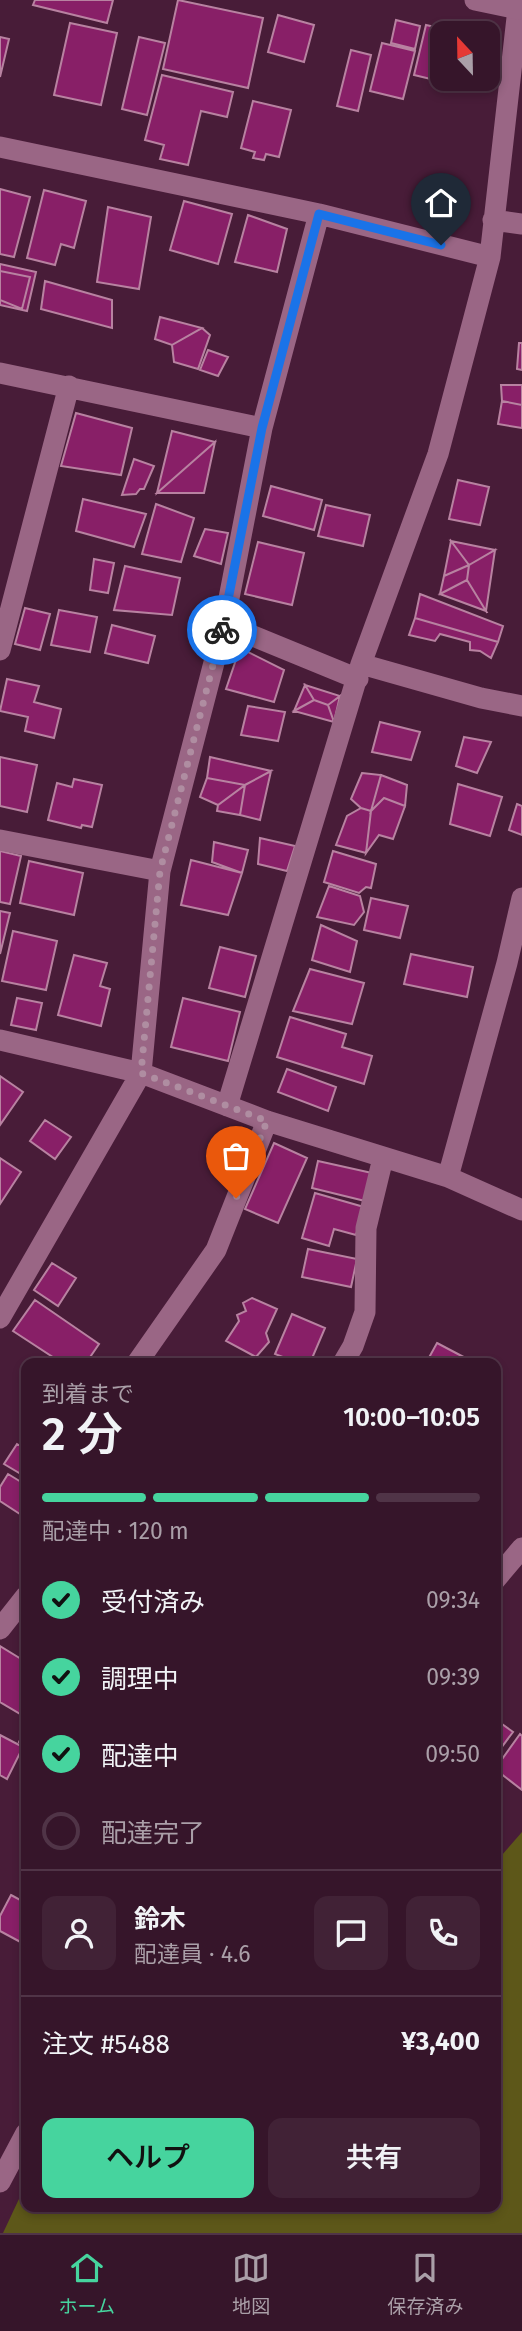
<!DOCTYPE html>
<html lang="ja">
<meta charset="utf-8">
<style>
body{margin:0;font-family:"Fira Sans","Noto Sans JP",sans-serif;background:#412236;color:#f1f3f6;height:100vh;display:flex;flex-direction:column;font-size:26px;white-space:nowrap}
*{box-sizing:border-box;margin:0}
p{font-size:23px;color:#aa9fa8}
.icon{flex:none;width:38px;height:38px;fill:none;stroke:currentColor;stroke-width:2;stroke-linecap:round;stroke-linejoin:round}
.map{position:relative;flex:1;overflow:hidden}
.panel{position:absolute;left:21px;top:1358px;width:480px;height:854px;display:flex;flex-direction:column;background:#36152a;border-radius:14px;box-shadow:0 4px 10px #0003,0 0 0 2px #503447}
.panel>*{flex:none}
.needle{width:46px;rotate:338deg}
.buttons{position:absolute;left:430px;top:21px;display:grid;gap:14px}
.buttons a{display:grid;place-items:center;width:70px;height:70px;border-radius:14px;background:#36152a;box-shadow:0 4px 10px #0003,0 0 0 2px #503447;font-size:35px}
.pin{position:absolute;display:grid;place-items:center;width:60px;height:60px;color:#fff;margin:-72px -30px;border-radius:50% 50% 50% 0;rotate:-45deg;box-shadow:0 0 7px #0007}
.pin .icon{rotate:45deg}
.courier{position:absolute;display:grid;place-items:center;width:70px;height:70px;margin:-35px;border:5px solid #1a73e8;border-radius:50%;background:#fff;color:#222;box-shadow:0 2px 9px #0007}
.head em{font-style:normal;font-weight:600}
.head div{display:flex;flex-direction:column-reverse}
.head{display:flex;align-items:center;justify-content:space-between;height:119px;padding:0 21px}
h1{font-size:46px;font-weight:600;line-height:52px}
.bar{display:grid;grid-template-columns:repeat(4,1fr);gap:10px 7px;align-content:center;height:84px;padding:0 21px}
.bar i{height:9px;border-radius:5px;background:#503447}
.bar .selected{background:#46d49e}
.bar p{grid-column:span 4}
.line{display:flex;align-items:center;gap:18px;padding:0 21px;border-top:2px solid #503447}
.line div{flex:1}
.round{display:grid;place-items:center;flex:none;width:74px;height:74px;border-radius:14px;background:#412236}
ol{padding:0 21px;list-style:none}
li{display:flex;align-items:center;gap:21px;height:77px}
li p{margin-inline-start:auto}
li .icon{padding:7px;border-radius:50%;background:#46d49e;color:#111;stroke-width:4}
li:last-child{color:#aa9fa8}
li i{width:38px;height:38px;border:4px solid #503447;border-radius:50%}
.cta{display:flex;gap:14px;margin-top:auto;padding:14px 21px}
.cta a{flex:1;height:80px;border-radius:14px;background:#46d49e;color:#111;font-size:28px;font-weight:600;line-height:80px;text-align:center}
.cta a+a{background:#412236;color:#f1f3f6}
.menu{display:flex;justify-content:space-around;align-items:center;height:98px;border-top:2px solid #503447;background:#36152a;font-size:19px;color:#aa9fa8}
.menu a{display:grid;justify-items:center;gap:4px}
.menu .selected{color:#46d49e}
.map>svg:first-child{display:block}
</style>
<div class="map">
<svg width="522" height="2233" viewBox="0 0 522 2233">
<rect width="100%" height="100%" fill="#481c38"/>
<path fill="#5d5719" d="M522,1832V2233H3L26,2184V2207H495V1863Z"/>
<path fill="#881f67" stroke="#b882a1" stroke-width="2" d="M35,0H113L107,23L33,5Z
M178,0L263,18L248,88L163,69Z
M278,15L314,25L304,62L268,52Z
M396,20L420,26L415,49L391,43Z
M70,23L117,33L101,105L54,95Z
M426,25L462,33H443V79H484L481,91L414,75Z
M0,37L9,39L0,77Z
M139,37L165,43L147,115L122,109Z
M488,39L494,41L488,64Z
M382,43L415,51L403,99L370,91Z
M351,50L371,55L358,111L337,106Z
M162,75L233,92L227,117L201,111L188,165L160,159L164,145L145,140Z
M253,101L291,110L279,157L266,154L264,160L253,158L255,152L241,148Z
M0,189L30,197L14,257L0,254Z
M44,190L86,201L74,248L61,244L55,265L27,258Z
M184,201L232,214L218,264L170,250Z
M108,207L151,217L139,289L97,282Z
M248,215L287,229L277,272L235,262Z
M0,264L36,272L27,311L0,305Z
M0,271L30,277L22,309L0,300Z
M45,281L112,300V328L41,309Z
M160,317L202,328L172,345L155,339Z
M202,328L210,335L198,369L174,362L172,345Z
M519,343H522V370L517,369Z
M208,350L228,357L218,376L200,370Z
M501,385H522V405L502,401Z
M502,401L522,405V428L498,424Z
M76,413L132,428L121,475L61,466Z
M172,431L215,442L157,493Z
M215,442L204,493H157Z
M134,459L154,466L144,489H140L136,494L122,495Z
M458,480L489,487L480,525L449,519Z
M271,486L322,500L314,530L263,516Z
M83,499L146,514L134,547L76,531Z
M156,504L194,518L181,562L142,554Z
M326,505L370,515L363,546L318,536Z
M205,529L228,533L221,564L194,556Z
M451,541L469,565L444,576Z
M451,541L495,550L469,565Z
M258,542L304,553L292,605L245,594Z
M495,550L486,611L467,580L469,565Z
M94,559L114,563L108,593L90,590Z
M469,565L467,580L440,594L444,576Z
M125,566L180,578L172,615L114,610Z
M467,580L486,611L440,594Z
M420,594L503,626L498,642L415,618Z
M25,608L50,614L40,650L15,644Z
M59,610L97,617L90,652L51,645Z
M415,618L498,642L491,658L480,651L470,650V642L440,634L435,641L409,635Z
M112,625L155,636L148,663L105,653Z
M240,648L284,670L274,702L226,689Z
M7,679L39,686L34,702L61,709L54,738L25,731L28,717L0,711Z
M305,685L340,696L328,705L314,700Z
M305,685L314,700L294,711Z
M340,696L334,722L328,705Z
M314,700L328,705L334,722L294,711Z
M248,706L285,712L278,741L241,735Z
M380,722L420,732L411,760L372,752Z
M464,737L491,742L477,773L456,766Z
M0,757L37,765L27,812L0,806Z
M210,757L271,771L245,785L207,778Z
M271,771L260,820L240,815L245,785Z
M362,773L381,775L371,811L361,808L351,799Z
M381,775L407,785L405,806L384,798L371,811Z
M207,778L245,785L218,805L200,797Z
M74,779L102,785L92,827L82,825L81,828L48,820L57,783L72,787Z
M458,784L502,797L490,836L450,824Z
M245,785L240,815L217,811L218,805Z
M384,798L405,806L393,839L379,835L366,853L371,811Z
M517,804L522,806V835L509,830Z
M361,808L371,811L366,853L336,845L347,816Z
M260,838L295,846L287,871L258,864Z
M214,842L248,850L242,873L212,862Z
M0,851L21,856L10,904L0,902Z
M333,851L376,864L371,888L366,887L359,893L324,882Z
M191,860L242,873L228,915L181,905Z
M29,861L83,873L74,915L20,903Z
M329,886L360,896L364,912L354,925L317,917Z
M371,898L408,906L400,938L364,930Z
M0,911L10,913L0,954Z
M321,925L357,941L350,972L312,960Z
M13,931L57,941L46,990L2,981Z
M220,947L256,956L245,997L209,988Z
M411,954L473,967L467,997L404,984Z
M74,955L107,963L100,986L110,989L101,1026L58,1015Z
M310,969L364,983L352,1024L293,1011Z
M17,998L42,1003L36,1030L11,1025Z
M183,998L240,1012L228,1061L171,1047Z
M290,1017L346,1034L342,1047L372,1056L364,1084L277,1057Z
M287,1069L336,1087L328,1111L278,1092Z
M0,1076L23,1092L0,1125Z
M45,1120L71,1137L55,1159L30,1141Z
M274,1143L307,1158L278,1223L245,1209Z
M0,1158L21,1172L0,1204Z
M318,1161L372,1173L365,1201L312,1188Z
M315,1193L364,1207L356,1235L334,1229L329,1246L302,1238Z
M308,1249L357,1259L351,1287L302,1277Z
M52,1263L76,1278L58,1306L34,1290Z
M252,1298L277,1309L266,1333L269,1342L256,1357L226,1341L239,1321L237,1315L246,1311L243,1303Z
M35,1300L99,1344L86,1363H62L13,1331Z
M292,1314L325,1328L310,1363H298L275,1354Z
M437,1343L475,1363H426Z
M17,1444L26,1449V1477L4,1464Z
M8,1474L26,1485V1518L0,1501V1487Z
M0,1646L26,1662V1707L22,1715L0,1702Z
M495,1719L513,1732L495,1756Z
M26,1728V1746L19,1742Z
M520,1734L522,1736V1790L495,1769Z
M0,1735L23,1747L7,1779L0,1775Z
M11,1895L26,1903V1945L0,1931V1916Z"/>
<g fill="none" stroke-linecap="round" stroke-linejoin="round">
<path stroke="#9a6685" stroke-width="21" d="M0,147L319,214L490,257
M493,220L522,224
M0,373L262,428
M224,624L358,679
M0,650L69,386
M361,664L481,698L522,706
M0,840L160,871
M0,1040L141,1073L267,1121L448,1177L522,1210
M227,1106L361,664L438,454L490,257L519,0
M448,1177L507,963L522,898
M0,1318L141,1073L160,871L224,624L262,428L319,214
M137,1363L216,1250L267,1121
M343,1363L353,1346L365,1312L366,1228L383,1158
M495,1580L522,1548
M0,1629L26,1596
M0,2182L26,2133"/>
<path stroke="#9a6685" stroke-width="21" d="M475,0L518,9"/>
</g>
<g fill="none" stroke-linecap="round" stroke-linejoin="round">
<path stroke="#af8da1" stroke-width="7" stroke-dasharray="0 12.6" d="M222,630L160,871L141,1073L267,1121L236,1198"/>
<path stroke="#1a73e8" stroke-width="9" d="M222,630L262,428L319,214L441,245"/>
</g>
</svg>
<div class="buttons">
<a><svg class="needle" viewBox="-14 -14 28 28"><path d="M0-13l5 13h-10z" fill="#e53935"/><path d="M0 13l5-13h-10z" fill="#aa9fa8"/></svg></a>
</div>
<div class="pin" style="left:236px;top:1198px;background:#ea580c"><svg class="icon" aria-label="bag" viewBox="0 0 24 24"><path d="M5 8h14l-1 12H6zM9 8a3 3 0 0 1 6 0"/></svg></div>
<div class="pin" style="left:441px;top:245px;background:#1f2937"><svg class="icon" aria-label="home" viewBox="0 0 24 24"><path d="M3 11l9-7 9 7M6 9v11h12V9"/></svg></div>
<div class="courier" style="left:222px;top:630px"><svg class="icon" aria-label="bike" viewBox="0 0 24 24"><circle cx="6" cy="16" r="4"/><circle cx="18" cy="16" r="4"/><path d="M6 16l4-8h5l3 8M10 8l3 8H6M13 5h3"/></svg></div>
<section class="panel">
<div class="head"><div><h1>2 分</h1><p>到着まで</p></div><em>10:00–10:05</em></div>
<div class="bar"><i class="selected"></i><i class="selected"></i><i class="selected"></i><i></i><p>配達中 · 120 m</p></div>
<ol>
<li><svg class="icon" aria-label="check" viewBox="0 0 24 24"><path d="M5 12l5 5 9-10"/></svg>受付済み<p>09:34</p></li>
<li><svg class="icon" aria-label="check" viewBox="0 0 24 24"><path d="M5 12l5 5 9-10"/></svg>調理中<p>09:39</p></li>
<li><svg class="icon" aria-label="check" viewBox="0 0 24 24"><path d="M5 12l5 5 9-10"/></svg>配達中<p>09:50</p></li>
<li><i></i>配達完了</li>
</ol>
<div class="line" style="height:126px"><a class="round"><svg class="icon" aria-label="person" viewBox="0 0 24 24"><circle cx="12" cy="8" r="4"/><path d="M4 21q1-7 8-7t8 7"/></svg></a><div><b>鈴木</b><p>配達員 · 4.6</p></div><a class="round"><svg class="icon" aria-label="chat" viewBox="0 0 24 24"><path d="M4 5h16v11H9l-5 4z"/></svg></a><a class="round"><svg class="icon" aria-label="phone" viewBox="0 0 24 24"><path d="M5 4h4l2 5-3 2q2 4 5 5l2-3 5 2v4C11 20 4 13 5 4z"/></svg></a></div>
<div class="line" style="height:91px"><div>注文 #5488</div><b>¥3,400</b></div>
<div class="cta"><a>ヘルプ</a><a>共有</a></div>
</section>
</div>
<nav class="menu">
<a class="selected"><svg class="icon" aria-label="home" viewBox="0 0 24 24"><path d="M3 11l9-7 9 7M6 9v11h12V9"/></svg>ホーム</a>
<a><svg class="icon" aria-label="map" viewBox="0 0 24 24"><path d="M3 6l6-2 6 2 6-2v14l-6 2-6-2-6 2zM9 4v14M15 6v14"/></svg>地図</a>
<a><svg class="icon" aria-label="saved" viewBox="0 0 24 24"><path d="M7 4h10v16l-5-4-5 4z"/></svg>保存済み</a>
</nav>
